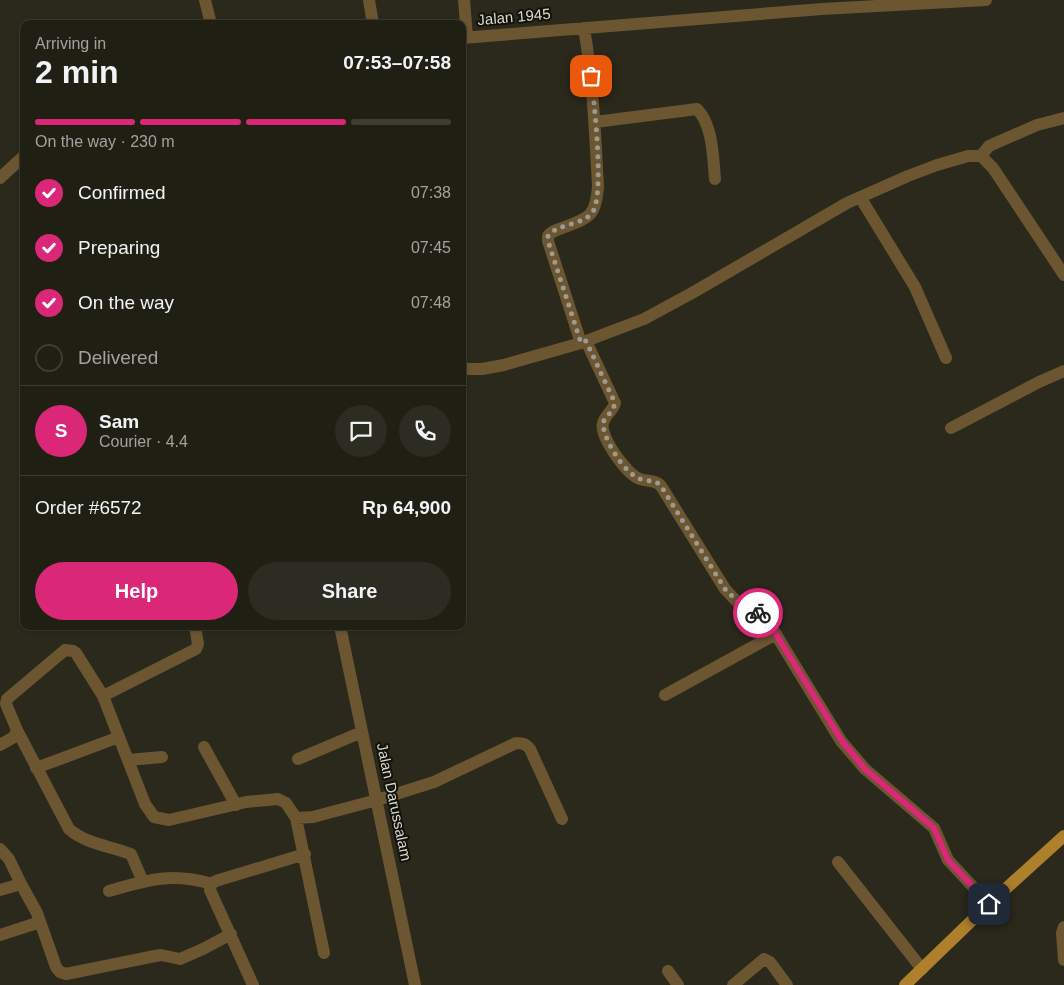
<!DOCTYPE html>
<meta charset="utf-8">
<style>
body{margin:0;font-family:Helvetica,sans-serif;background:#2d2c22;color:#f1f3f6;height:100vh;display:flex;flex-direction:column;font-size:19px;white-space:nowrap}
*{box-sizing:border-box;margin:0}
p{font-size:16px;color:#a2a2a0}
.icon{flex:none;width:28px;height:28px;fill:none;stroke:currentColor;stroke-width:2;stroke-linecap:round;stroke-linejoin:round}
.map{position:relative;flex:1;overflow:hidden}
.side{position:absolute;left:20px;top:20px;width:446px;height:610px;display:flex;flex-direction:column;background:#201f14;border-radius:10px;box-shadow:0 1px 4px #0004,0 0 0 1px #3d3d34}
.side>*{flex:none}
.pin{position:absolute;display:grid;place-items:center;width:42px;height:42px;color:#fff;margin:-21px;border-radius:10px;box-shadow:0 2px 8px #0006}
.courier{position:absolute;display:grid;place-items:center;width:50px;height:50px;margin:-25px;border:4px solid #db2777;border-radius:50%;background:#fff;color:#222;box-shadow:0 1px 6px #0007}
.summary em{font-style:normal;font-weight:700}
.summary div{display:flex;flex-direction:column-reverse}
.summary{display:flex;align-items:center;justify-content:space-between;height:85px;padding:0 15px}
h1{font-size:32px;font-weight:700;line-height:38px}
.bar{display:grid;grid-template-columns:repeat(4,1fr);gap:8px 5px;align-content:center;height:60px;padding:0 15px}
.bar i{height:6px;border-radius:4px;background:#3d3d34}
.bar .on{background:#db2777}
.bar p{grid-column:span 4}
.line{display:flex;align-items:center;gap:12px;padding:0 15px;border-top:1px solid #3d3d34}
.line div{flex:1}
.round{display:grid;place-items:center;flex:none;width:52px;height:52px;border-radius:26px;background:#2d2c22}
ol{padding:0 15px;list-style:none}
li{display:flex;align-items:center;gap:15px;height:55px}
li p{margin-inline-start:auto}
li .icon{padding:5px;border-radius:50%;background:#db2777;color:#fff;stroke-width:4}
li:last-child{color:#a2a2a0}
li i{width:28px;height:28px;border:2px solid #3d3d34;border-radius:50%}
.button{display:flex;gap:10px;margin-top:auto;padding:10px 15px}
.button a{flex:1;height:58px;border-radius:30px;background:#db2777;color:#fff;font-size:20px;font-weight:700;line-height:58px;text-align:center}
.button a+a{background:#2d2c22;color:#f1f3f6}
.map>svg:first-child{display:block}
</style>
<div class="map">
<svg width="1064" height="985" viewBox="0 0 1064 985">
<rect width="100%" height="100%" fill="#2b291b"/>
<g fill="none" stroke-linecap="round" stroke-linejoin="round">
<path stroke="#6c5531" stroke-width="12" d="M205,0L211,24
M369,0L373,24
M464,0L467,37
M462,38L822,9L986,0
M595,122L697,109C713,125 713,158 715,179
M981,156L989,146L1037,125L1064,118
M0,178L24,156
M860,197L915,287L946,358
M586,341L615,403C613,411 605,415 603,423C599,436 627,475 640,479C648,482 655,479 661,486L725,589L741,606L761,614L772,628L841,741L865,769L934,828L948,860L989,904
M581,343L548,241V236C552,231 556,230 562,228C589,218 596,217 598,186C595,133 593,80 584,28
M462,369H482L504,365L581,343L607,333L644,319L692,293L847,203L908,176L937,165L968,156H981L993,168L1064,275
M951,428L1039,382L1064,371
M195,626L198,644L196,649L103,696L145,804L154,817L169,820L246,802L278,799L286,803L296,818L313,817L377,800L434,782L516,743C523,743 526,744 530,749L562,819
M340,626L415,985
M665,695L776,634
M17,730L69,829C86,844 110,846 131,854L143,882
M0,745L14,737L17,730L6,704L7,699L65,650L73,651L76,653L103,696
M204,747L236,805
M298,759L362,732
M128,760L162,757
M36,768L119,737
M296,818L324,953
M0,849L9,859L21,884L0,890
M838,862L922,969
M21,884L37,913L56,967L60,972L66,974L150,957L161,955L180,959L203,949L231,934
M109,891C147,880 172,872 212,884
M1064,927L1062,933L1064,960
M0,935L40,922
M668,971L678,985
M253,985L210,890C211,883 213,882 219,880L305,854
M733,985L764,959L770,962L787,985"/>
<path stroke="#af802b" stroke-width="12" d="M905,985L989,904L1064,836"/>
</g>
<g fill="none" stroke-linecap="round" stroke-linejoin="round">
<path stroke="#9d9b91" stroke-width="5" stroke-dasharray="0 9" d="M591,76C594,100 605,198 592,213C581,226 558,223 548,236V241L581,343L586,341L615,403L613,409L603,422C602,438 625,474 640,479C648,482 655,479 661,486L725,589L742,606L758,613"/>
<path stroke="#db2777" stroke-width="6" d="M758,613L765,618L772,628L842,741L865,769L934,828L948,860L989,904"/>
</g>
<g text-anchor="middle" stroke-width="4" stroke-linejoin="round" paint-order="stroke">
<g font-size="15" fill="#dad9d0" stroke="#12120b">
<text transform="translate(514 17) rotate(-5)" y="5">Jalan 1945</text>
<text transform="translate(394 802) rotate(78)" y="5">Jalan Darussalam</text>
</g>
</g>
</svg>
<div class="pin" style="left:591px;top:76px;background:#ea580c"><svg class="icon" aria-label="bag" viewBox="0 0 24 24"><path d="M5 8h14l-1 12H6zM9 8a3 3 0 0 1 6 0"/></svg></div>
<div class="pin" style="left:989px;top:904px;background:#1f2937"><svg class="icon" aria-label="home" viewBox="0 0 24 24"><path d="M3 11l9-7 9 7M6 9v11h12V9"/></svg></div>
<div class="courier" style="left:758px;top:613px"><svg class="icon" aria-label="bike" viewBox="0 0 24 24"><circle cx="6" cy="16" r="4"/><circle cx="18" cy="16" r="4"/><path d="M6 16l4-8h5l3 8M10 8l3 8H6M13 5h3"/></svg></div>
<section class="side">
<div class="summary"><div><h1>2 min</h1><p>Arriving in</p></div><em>07:53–07:58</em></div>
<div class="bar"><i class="on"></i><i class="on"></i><i class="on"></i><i></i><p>On the way · 230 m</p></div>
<ol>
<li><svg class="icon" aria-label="check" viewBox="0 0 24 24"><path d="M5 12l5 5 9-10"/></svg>Confirmed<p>07:38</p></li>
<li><svg class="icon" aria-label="check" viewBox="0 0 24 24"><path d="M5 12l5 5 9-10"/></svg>Preparing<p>07:45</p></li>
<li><svg class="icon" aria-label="check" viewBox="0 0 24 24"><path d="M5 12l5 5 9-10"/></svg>On the way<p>07:48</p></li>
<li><i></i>Delivered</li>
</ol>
<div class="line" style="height:90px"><b class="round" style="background:#db2777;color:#fff">S</b><div><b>Sam</b><p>Courier · 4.4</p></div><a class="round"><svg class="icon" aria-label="chat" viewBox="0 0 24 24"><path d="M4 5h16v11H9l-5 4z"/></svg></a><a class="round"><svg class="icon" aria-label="phone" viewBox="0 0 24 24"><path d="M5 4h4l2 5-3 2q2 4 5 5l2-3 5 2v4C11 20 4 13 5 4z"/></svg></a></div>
<div class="line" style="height:65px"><div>Order #6572</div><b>Rp 64,900</b></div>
<div class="button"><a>Help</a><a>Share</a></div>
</section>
</div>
